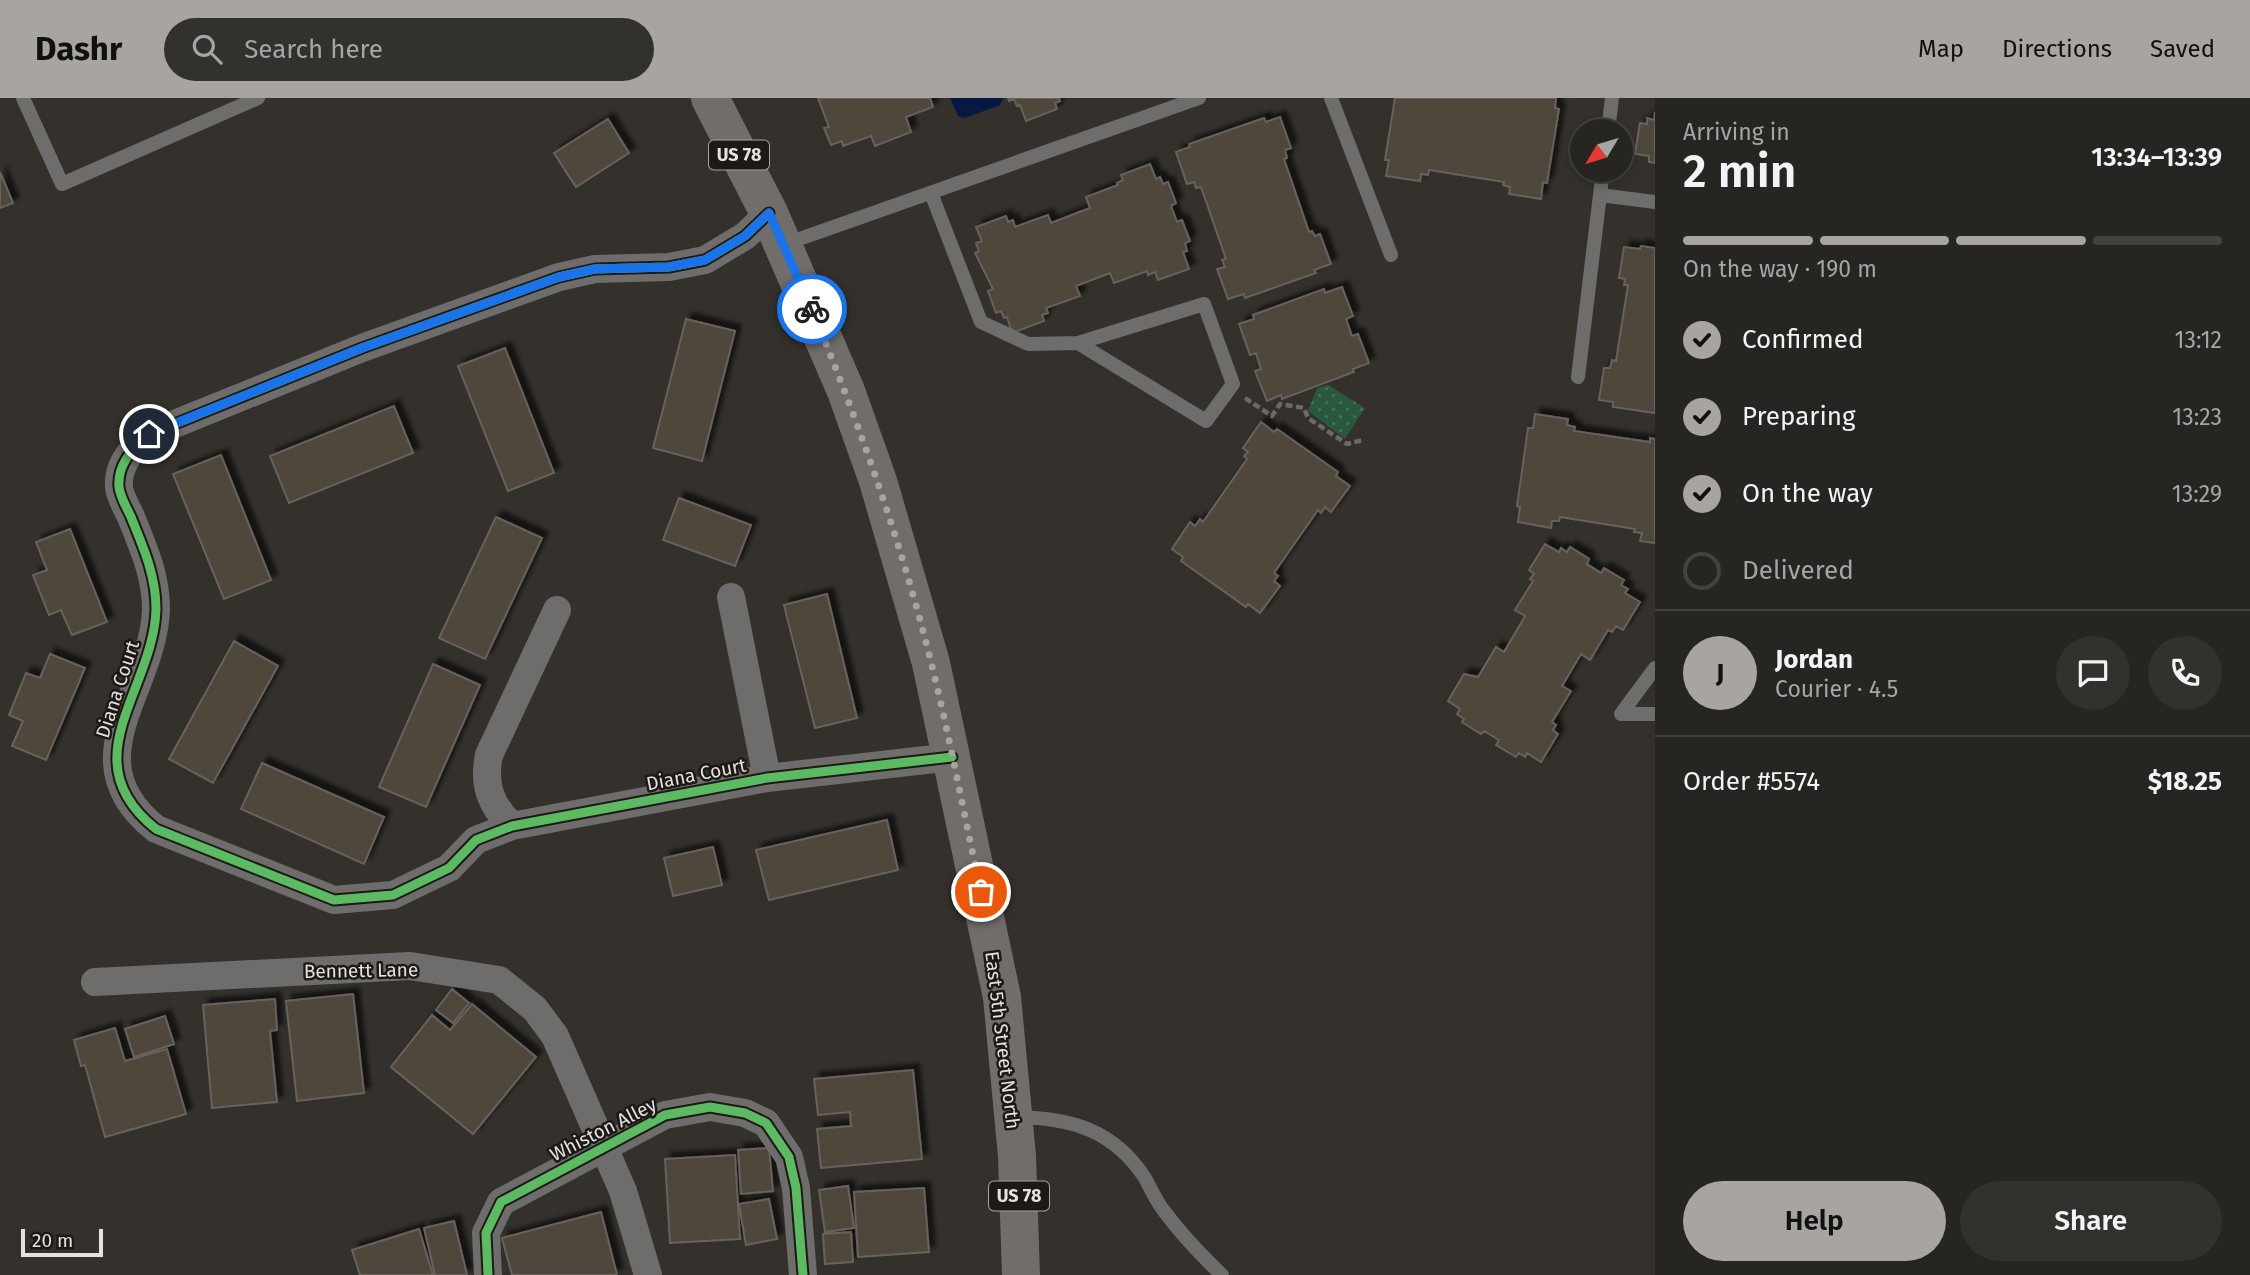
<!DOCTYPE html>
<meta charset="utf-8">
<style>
body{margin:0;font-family:"Fira Sans",sans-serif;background:#33312e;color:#f1f3f6;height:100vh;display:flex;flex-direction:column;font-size:26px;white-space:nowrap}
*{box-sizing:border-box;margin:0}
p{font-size:23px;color:#a4a5a5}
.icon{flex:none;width:38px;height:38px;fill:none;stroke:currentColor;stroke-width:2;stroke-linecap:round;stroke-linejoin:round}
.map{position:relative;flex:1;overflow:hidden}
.details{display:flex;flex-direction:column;background:#272521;width:595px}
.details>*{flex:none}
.needle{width:46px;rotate:232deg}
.controls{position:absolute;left:1570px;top:21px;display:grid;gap:14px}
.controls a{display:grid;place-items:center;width:63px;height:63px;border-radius:50%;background:#272521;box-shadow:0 4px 10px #0003,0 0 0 2px #43423f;font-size:35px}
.scale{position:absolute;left:21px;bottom:18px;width:82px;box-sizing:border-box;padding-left:7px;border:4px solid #e6e2dd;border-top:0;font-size:19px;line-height:24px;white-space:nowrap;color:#e6e2dd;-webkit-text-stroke:5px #1d1916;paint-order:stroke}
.pin{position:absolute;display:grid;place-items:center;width:60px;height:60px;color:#fff;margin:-30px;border:4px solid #fff;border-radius:50%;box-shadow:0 2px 7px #0007}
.courier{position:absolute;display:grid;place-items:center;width:70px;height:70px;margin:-35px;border:5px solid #1a73e8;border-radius:50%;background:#fff;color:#222;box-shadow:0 2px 9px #0007}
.summary em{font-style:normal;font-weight:600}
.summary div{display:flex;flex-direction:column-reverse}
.summary{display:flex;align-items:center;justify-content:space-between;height:119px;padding:0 28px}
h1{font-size:46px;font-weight:600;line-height:52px}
.bar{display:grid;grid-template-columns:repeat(4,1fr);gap:10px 7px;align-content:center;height:84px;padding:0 28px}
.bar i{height:9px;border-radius:5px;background:#43423f}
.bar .on{background:#a8a49f}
.bar p{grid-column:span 4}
.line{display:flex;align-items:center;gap:18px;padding:0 28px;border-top:2px solid #43423f}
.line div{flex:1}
.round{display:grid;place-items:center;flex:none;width:74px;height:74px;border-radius:37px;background:#33312e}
ol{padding:0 28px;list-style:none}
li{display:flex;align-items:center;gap:21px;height:77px}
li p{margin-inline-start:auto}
li .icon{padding:7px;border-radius:50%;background:#a8a49f;color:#111;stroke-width:4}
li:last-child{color:#a4a5a5}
li i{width:38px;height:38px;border:4px solid #43423f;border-radius:50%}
.primary-button{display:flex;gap:14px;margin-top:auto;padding:14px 28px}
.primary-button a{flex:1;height:80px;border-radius:42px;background:#a8a49f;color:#111;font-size:28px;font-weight:600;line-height:80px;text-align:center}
.primary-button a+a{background:#33312e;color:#f1f3f6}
header{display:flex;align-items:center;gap:42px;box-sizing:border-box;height:98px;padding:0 35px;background:#a8a49f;color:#111}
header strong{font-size:33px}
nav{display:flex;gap:38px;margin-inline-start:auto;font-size:24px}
.search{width:490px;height:63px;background:#33312e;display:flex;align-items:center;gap:18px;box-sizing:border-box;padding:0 24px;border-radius:38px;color:#a4a5a5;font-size:26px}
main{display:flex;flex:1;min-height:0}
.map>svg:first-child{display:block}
</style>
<header>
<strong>Dashr</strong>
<div class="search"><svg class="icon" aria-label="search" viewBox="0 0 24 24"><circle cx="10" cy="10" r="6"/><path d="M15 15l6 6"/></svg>Search here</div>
<nav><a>Map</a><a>Directions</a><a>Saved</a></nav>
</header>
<main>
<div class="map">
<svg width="1655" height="1177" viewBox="0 0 1655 1177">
<defs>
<pattern id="park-dots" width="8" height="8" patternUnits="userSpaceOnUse" patternTransform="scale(1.75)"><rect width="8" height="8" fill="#28583d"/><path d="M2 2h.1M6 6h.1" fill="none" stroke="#477059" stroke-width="1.8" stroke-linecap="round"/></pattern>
<filter id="shadow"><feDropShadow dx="6" dy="-6" stdDeviation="2" flood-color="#0009"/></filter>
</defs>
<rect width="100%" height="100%" fill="#34312c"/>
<path fill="url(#park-dots)" d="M1328,287L1365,310L1345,341L1308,313L1317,290Z"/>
<path fill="#061942" d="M950,0H1003L1000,7L965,20L958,18Z"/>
<path fill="#50463a" stroke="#65625e" stroke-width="2" filter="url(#shadow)" d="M818,0H930L933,9L906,19L911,34L875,48L871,38L843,48L842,43L831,47L824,30L829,29Z
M1008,0H1059L1060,3L1055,5L1057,11L1026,23L1020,7L1017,8L1014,1L1009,3Z
M1395,0H1556L1555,10L1559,11L1547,85L1543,84L1541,101L1509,96L1510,89L1503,87L1504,84L1429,72L1428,77L1421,76L1420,83L1386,78L1389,62H1385Z
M1655,14V65L1649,64V58L1635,56L1640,25L1647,26V20L1654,22Z
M1280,19L1291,50L1285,52L1287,60L1284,61L1309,134L1312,133L1315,138L1320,136L1331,166L1314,172L1316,175L1245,200L1244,196L1228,201L1217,171L1225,169L1222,162L1226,161L1201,89L1196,90L1194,84L1187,86L1176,54L1190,49L1189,46L1264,20L1266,24Z
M608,21L629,55L576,89L554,55Z
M1150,66L1156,81L1160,79L1163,86L1168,84L1176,105L1171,108L1177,124L1182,122L1190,143L1185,145L1187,153L1183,154L1189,171L1158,182L1155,174L1148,177L1147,173L1114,185L1110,175L1076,188L1080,198L1046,210L1048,215L1042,217L1044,223L1012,235L1007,219L1004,220L1001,213L996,215L988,193L993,191L975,155L979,153L976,145L982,143L976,129L1006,118L1008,124L1013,122L1015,129L1048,117L1051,125L1090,110L1086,99L1118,87L1117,85L1123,82L1121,77Z
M0,74L13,105L0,110Z
M1641,148L1655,150V315L1613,309V304L1599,302L1604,270H1610L1612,262L1616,263L1628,187H1624L1625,181L1619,180L1624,149L1640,151Z
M1342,189L1353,218L1346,221L1352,238L1358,236L1369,265L1353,271L1354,274L1282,301L1281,297L1267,303L1255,273L1261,271L1256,255L1250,257L1239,226L1254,221L1253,217L1324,191L1325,195Z
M686,221L735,233L702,363L653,350Z
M505,250L554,375L508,393L458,268Z
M394,308L413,355L289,405L270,358Z
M1535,316L1568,321L1567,327L1575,329L1574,333L1650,344V340L1655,341V445L1640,443L1642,435L1634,434L1635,431L1560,419L1559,423H1552L1551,430L1518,424L1520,409L1517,408L1528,330H1533Z
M1261,324L1274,334L1277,331L1338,374L1336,378L1350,388L1331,414L1325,409L1321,415L1318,412L1274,475L1278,478L1274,483L1280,488L1260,515L1248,506L1246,509L1181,463L1183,459L1172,451L1190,424L1195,428L1200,421L1203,424L1247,361L1244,358L1248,354L1243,350Z
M221,357L271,482L224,501L173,376Z
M679,400L751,427L735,468L663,442Z
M496,419L542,440L485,561L439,540Z
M70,431L107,524L72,537L61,512L49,517L33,477L47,472L36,444Z
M1545,446L1559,454L1561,450L1567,454L1570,449L1589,461L1587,466L1601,475L1604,470L1624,482L1621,487L1628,491L1625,495L1640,504L1623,532L1616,528L1612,534L1608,532L1590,562L1581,556L1562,588L1571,593L1552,624L1556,627L1553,632L1558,636L1541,664L1527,655L1525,659L1519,655L1516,659L1496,647L1499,642L1484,633L1481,636L1462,624L1464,621L1457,616L1460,611L1448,603L1464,576L1478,579L1496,549L1504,554L1525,518L1515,512L1533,483L1530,481L1534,476L1529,472Z
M827,496L857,620L815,630L784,507Z
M234,543L278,568L213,685L169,661Z
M50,556L85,570L46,662L12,648L23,623L9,617L26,575L40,580Z
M433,566L480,587L426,709L379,689Z
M262,665L384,719L364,766L241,711Z
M887,722L898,772L769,802L756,752Z
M713,749L722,787L673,798L664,760Z
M452,891L469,905L453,925L436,912Z
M353,896L364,995L297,1003L286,903Z
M275,901L277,932L270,933L277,1004L212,1010L203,907Z
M472,906L536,959L473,1036L391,969L432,917L450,932Z
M165,918L174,946L134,959L125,931Z
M115,930L125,963L167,951L186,1016L105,1039L85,967L81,968L74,942Z
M913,972L922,1061L821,1070L817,1031L851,1028L850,1014L818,1017L814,981Z
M769,1050L773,1093L741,1096L738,1052Z
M735,1057L740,1141L670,1145L665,1061Z
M848,1088L854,1130L825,1134L819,1092Z
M924,1090L929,1154L858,1159L854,1094Z
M769,1101L777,1141L746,1147L739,1106Z
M601,1114L617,1177H512L502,1140Z
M454,1123L467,1177H435L424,1130Z
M419,1131L433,1177H360L352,1152Z
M851,1134L853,1164L825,1166L823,1136Z"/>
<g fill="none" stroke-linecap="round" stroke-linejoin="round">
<path stroke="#6b6a68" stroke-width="4.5" stroke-dasharray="7 3.5" stroke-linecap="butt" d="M1245,300L1272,318L1280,306L1304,310L1308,320L1347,346L1363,342"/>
<path stroke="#6e6d6b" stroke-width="14" d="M23,0L62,86L258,0
M1331,0L1391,157
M1608,33L1612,0
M931,95L981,224L1028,246L1078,245L1206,323L1233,286L1204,206L1078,245
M1600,97L1655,104
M785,146L1199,0
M1578,279L1603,72
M1655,570L1621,616H1655
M1015,1019C1070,1020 1113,1031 1145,1080C1151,1091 1156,1103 1164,1113C1181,1136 1201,1157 1222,1177"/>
<path stroke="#6e6d6b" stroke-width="28" d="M769,115L745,138L705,162L669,169L595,171L559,179L362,250L150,336C133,349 117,366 119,389C120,399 127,410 131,419C143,449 156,477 156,511C154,592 69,662 156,731L334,802L393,797L449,770L476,742L512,728L767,680L952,659
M731,499L767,680
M512,728C490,707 483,686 489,657L557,512
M95,884L410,868L499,882L535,911L555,938L623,1093L648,1177
M488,1177L486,1135L501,1104L665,1017L710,1009L745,1015L766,1025L789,1059L796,1090L803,1177"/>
<path stroke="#706d6a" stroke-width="38" d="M710,0L769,115L846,293L878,383L931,565L1002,899L1017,1058L1021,1177"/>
<defs>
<path id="cycleway" d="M769,115L745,138L705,162L669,169L595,171L559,179L362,250L150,336C133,349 117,366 119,389C120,399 127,410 131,419C143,449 156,477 156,511C154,592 69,662 156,731L334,802L393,797L449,770L476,742L512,728L767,680L952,659
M488,1177L486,1135L501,1104L665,1017L710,1009L745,1015L766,1025L789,1059L796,1090L803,1177"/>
</defs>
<use href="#cycleway" stroke="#1d1916" stroke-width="13"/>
<use href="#cycleway" stroke="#5cba63" stroke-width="9"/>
</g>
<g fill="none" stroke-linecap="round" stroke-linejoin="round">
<path stroke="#a8a49f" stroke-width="7" stroke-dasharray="0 12.6" d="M812,211C859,326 901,443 931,564C950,640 964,717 981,794"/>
<path stroke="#1a73e8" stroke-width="9" d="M149,336L362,250L559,179L595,171L668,169L705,162L745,138L769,115L812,211"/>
</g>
<g text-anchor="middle" stroke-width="5" stroke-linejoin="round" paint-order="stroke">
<g fill="#1d1916" stroke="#aaa6a1" stroke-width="2">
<rect x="709" y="42.5" width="60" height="29" rx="5"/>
<rect x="989" y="1083.5" width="60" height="29" rx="5"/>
</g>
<g font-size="18" font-weight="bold" fill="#e6e2dd">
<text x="739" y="63">US 78</text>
<text x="1019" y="1104">US 78</text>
</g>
<g font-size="19" fill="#e6e2dd" stroke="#1d1916">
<text transform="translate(117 591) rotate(-72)" y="7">Diana Court</text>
<text transform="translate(696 676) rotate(-11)" y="7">Diana Court</text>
<text transform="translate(361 872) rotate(-1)" y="7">Bennett Lane</text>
<text transform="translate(1003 942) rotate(83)" y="7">East 5th Street North</text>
<text transform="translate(603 1031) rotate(-27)" y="7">Whiston Alley</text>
</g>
</g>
</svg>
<div class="controls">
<a><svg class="needle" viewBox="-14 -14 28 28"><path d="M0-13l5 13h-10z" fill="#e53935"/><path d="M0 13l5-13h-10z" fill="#a4a5a5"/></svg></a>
</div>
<div class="scale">20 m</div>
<div class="pin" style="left:981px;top:794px;background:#ea580c"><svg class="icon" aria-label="bag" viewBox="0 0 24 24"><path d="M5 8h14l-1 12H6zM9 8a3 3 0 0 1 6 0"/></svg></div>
<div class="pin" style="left:149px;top:336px;background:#1f2937"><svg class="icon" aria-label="home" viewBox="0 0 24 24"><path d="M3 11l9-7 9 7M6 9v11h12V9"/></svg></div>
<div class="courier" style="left:812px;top:211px"><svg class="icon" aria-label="bike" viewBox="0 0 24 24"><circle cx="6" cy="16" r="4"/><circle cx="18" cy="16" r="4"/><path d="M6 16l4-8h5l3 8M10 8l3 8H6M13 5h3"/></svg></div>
</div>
<section class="details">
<div class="summary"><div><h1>2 min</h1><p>Arriving in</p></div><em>13:34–13:39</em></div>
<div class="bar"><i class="on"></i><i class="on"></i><i class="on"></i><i></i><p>On the way · 190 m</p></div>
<ol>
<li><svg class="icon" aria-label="check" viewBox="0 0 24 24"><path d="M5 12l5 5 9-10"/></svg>Confirmed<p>13:12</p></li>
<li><svg class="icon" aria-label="check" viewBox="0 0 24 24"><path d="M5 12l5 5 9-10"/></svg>Preparing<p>13:23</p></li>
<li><svg class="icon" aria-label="check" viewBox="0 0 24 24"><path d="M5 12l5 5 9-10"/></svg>On the way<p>13:29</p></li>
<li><i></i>Delivered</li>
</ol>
<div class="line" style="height:126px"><b class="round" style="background:#a8a49f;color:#111">J</b><div><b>Jordan</b><p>Courier · 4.5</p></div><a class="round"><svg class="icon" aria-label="chat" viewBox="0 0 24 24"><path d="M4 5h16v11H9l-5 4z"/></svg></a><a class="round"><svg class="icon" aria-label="phone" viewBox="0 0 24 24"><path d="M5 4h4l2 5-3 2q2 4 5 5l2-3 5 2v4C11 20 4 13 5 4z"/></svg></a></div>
<div class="line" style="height:91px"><div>Order #5574</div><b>$18.25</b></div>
<div class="primary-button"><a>Help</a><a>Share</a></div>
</section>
</main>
